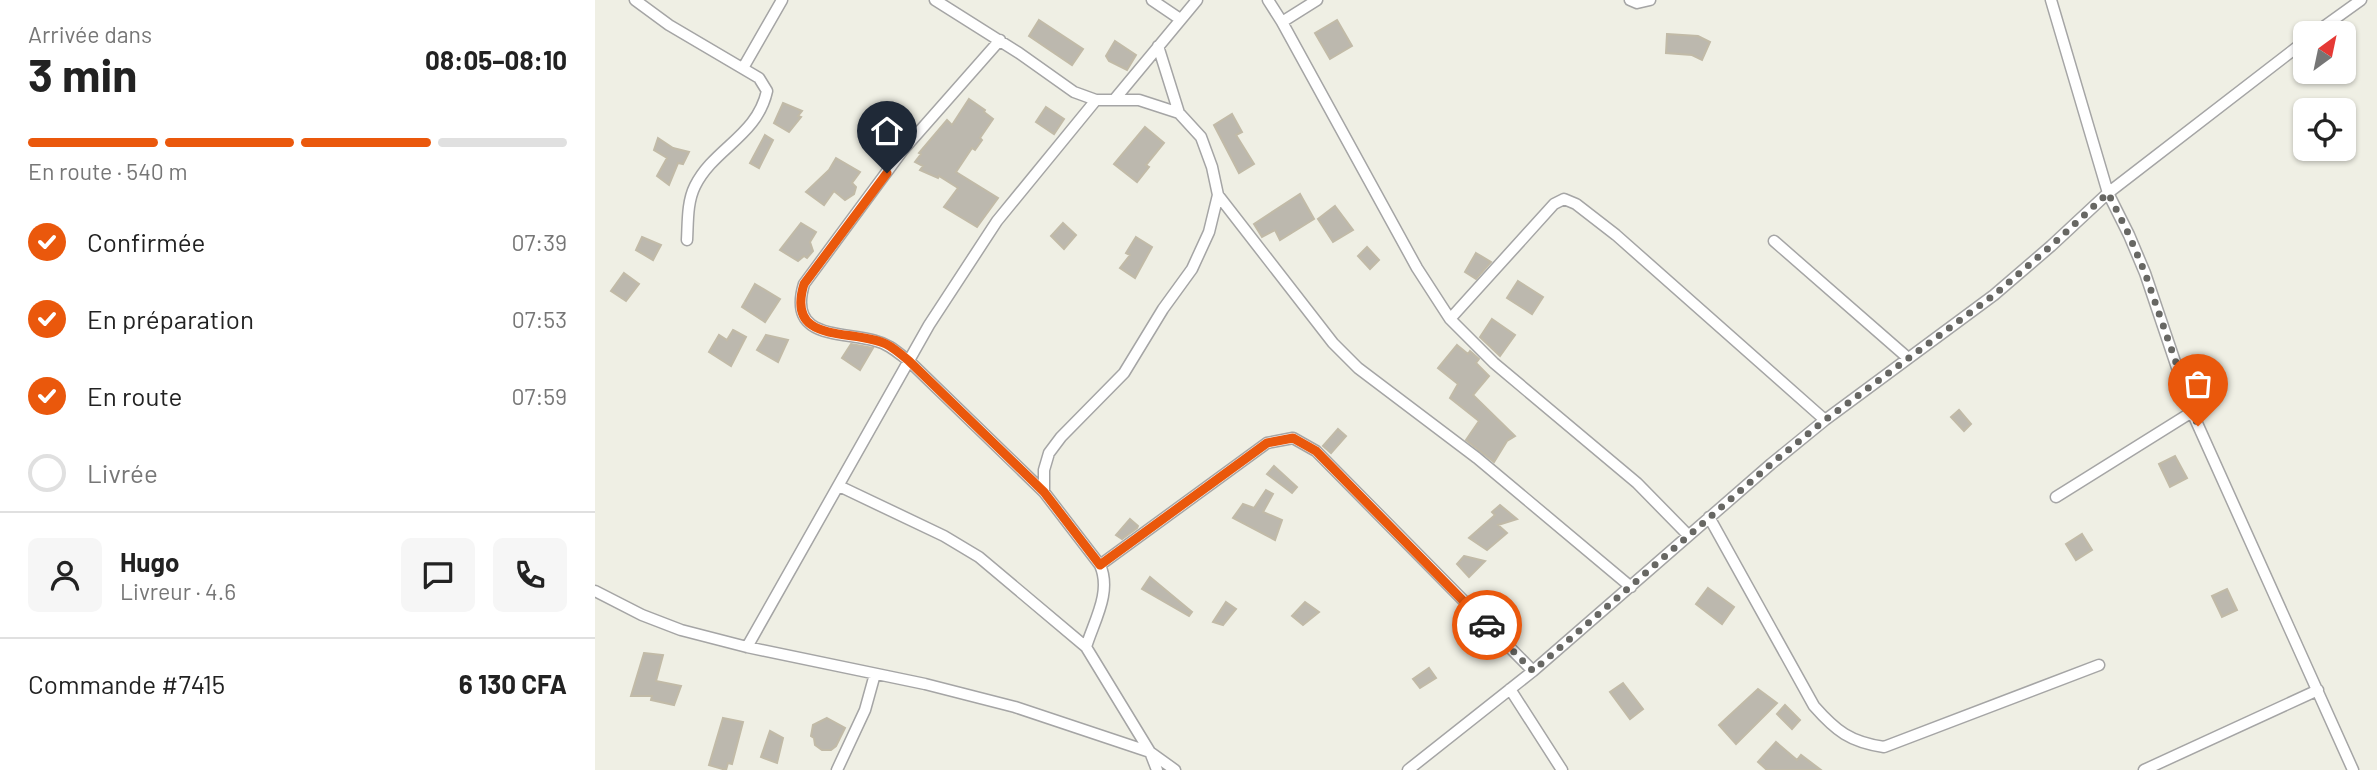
<!DOCTYPE html>
<html lang="fr">
<meta charset="utf-8">
<style>
body{margin:0;font-family:Barlow,sans-serif;background:#f6f6f6;color:#222;height:100vh;display:flex;flex-direction:column;font-size:26px;white-space:nowrap}
*{box-sizing:border-box;margin:0}
p{font-size:23px;color:#767676}
.icon{flex:none;width:38px;height:38px;fill:none;stroke:currentColor;stroke-width:2;stroke-linecap:round;stroke-linejoin:round}
.map{position:relative;flex:1;overflow:hidden}
.panel{display:flex;flex-direction:column;background:#fff;width:595px}
.panel>*{flex:none}
.needle{width:46px;rotate:33deg}
.tools{position:absolute;left:1698px;top:21px;display:grid;gap:14px}
.tools a{display:grid;place-items:center;width:63px;height:63px;border-radius:10px;background:#fff;box-shadow:0 2px 5px #0004;font-size:35px}
.pin{position:absolute;display:grid;place-items:center;width:60px;height:60px;color:#fff;margin:-72px -30px;border-radius:50% 50% 50% 0;rotate:-45deg;box-shadow:0 0 7px #0007}
.pin .icon{rotate:45deg}
.courier{position:absolute;display:grid;place-items:center;width:70px;height:70px;margin:-35px;border:5px solid #ea580c;border-radius:50%;background:#fff;color:#222;box-shadow:0 2px 9px #0007}
.head em{font-style:normal;font-weight:700}
.head div{display:flex;flex-direction:column-reverse}
.head{display:flex;align-items:center;justify-content:space-between;height:119px;padding:0 28px}
h1{font-size:46px;font-weight:700;line-height:52px}
.bar{display:grid;grid-template-columns:repeat(4,1fr);gap:10px 7px;align-content:center;height:84px;padding:0 28px}
.bar i{height:9px;border-radius:5px;background:#e0e0e0}
.bar .current{background:#ea580c}
.bar p{grid-column:span 4}
.line{display:flex;align-items:center;gap:18px;padding:0 28px;border-top:2px solid #e0e0e0}
.line div{flex:1}
.round{display:grid;place-items:center;flex:none;width:74px;height:74px;border-radius:10px;background:#f6f6f6}
ol{padding:0 28px;list-style:none}
li{display:flex;align-items:center;gap:21px;height:77px}
li p{margin-inline-start:auto}
li .icon{padding:7px;border-radius:50%;background:#ea580c;color:#fff;stroke-width:4}
li:last-child{color:#767676}
li i{width:38px;height:38px;border:4px solid #e0e0e0;border-radius:50%}
main{display:flex;flex:1;min-height:0}
.map>svg:first-child{display:block}
</style>
<main>
<section class="panel">
<div class="head"><div><h1>3 min</h1><p>Arrivée dans</p></div><em>08:05–08:10</em></div>
<div class="bar"><i class="current"></i><i class="current"></i><i class="current"></i><i></i><p>En route · 540 m</p></div>
<ol>
<li><svg class="icon" aria-label="check" viewBox="0 0 24 24"><path d="M5 12l5 5 9-10"/></svg>Confirmée<p>07:39</p></li>
<li><svg class="icon" aria-label="check" viewBox="0 0 24 24"><path d="M5 12l5 5 9-10"/></svg>En préparation<p>07:53</p></li>
<li><svg class="icon" aria-label="check" viewBox="0 0 24 24"><path d="M5 12l5 5 9-10"/></svg>En route<p>07:59</p></li>
<li><i></i>Livrée</li>
</ol>
<div class="line" style="height:126px"><a class="round"><svg class="icon" aria-label="person" viewBox="0 0 24 24"><circle cx="12" cy="8" r="4"/><path d="M4 21q1-7 8-7t8 7"/></svg></a><div><b>Hugo</b><p>Livreur · 4.6</p></div><a class="round"><svg class="icon" aria-label="chat" viewBox="0 0 24 24"><path d="M4 5h16v11H9l-5 4z"/></svg></a><a class="round"><svg class="icon" aria-label="phone" viewBox="0 0 24 24"><path d="M5 4h4l2 5-3 2q2 4 5 5l2-3 5 2v4C11 20 4 13 5 4z"/></svg></a></div>
<div class="line" style="height:91px"><div>Commande #7415</div><b>6 130 CFA</b></div>
</section>
<div class="map">
<svg width="1782" height="770" viewBox="0 0 1782 770">
<rect width="100%" height="100%" fill="#efefe4"/>
<path fill="#bcb8ae" stroke="#c1baa7" stroke-width="2" d="M444,20L488,49L477,65L434,36Z
M742,20L757,46L735,59L720,33Z
M1072,34L1103,36L1115,42L1107,60L1097,55L1071,53Z
M520,41L541,55L532,70L514,61L511,56Z
M374,99L390,110L389,112L398,119L385,138L387,140L380,150L377,148L361,172L403,198L382,227L349,207L363,188L344,176L343,178L325,170L328,166L320,162L326,154L324,153L352,120L357,125Z
M188,103L207,111L203,116L206,117L194,132L179,123Z
M451,107L469,119L459,134L441,122Z
M637,114L647,132L641,135L659,164L644,173L619,125Z
M550,127L569,143L551,165L554,167L542,182L519,164Z
M170,135L178,140L164,168L155,163Z
M63,138L78,148L94,152L88,164L83,163L74,185L62,176L72,158L59,150Z
M241,158L265,172L257,183L261,187L259,194L250,200L239,191L229,205L211,192L234,170Z
M705,194L719,219L685,240L680,230L667,237L659,224Z
M740,206L758,230L738,242L723,219Z
M206,223L221,232L215,242L218,251L212,258L209,256L203,261L185,250Z
M468,223L481,235L469,249L456,236Z
M47,237L66,245L58,260L41,250Z
M541,237L557,247L540,278L525,268L535,255L531,253Z
M772,247L784,260L775,269L763,256Z
M881,253L896,262L881,279L870,272Z
M29,273L44,284L31,301L16,291Z
M923,281L948,297L937,314L912,298Z
M160,284L185,299L170,322L147,307Z
M897,319L920,335L905,356L885,337Z
M138,330L151,337L136,366L114,352L124,335L132,340Z
M171,335L193,340L183,362L162,350Z
M256,344L278,348L265,370L247,358Z
M862,345L873,354L875,351L884,359L881,363L894,376L878,395L920,436L912,441L899,462L871,440L884,421L855,398L863,384L843,368Z
M1364,410L1376,424L1369,431L1356,417Z
M743,429L751,436L736,453L728,446Z
M1580,456L1592,478L1575,487L1564,464Z
M679,466L702,487L697,493L672,474Z
M671,490L678,494L668,512L687,520L680,540L638,518L648,504L659,508Z
M905,505L922,519L903,525L912,533L892,550L874,538L900,515L897,512Z
M535,519L543,526L542,528L527,539L521,535Z
M1487,534L1497,550L1481,560L1471,544Z
M869,556L890,561L874,577L862,564Z
M555,577L597,612L594,616L547,589Z
M1113,588L1139,607L1127,624L1101,604Z
M1632,589L1642,610L1627,617L1617,596Z
M631,602L641,609L628,625L618,622Z
M710,602L724,612L708,625L697,616Z
M49,653L68,655L61,681L86,686L79,705L56,700L57,696H36Z
M834,668L841,678L825,688L818,679Z
M1028,683L1048,709L1035,719L1015,692Z
M1163,689L1182,703L1141,744L1124,725Z
M1190,705L1205,720L1197,729L1182,714Z
M128,718L148,722L137,764L133,763L131,770L114,765Z
M232,718L250,728L241,746L236,750H227L220,745L219,738L216,736L218,725Z
M175,731L188,738L182,763L166,757Z
M1181,742L1202,760L1206,755L1226,770H1172L1163,762Z"/>
<g fill="none" stroke-linecap="round" stroke-linejoin="round">
<defs>
<path id="street" d="M40,0L74,25L164,78L172,91C162,136 119,148 100,186C92,202 93,222 92,240
M340,0L424,53L479,92L501,100H544L584,113L606,137L617,167L623,195L614,232L597,269L568,309L529,373L466,437L454,453L449,470V492L505,565C517,592 499,621 491,647L555,752L562,770
M557,0L585,19
M673,0L687,22
M722,0L687,22L822,268L855,319L899,363L1042,483L1093,535
M1035,0L1042,3L1055,0
M1456,0L1513,193L1534,235L1550,273L1597,412L1758,770
M1720,33L1766,0
M405,40L308,150L209,284C192,340 247,331 281,341C294,344 303,353 314,361L449,492
M563,46L584,113
M148,68L187,0
M519,100L602,0
M623,195L738,343L763,368L882,458L1036,587
M1179,241L1313,358
M855,319L959,204L969,199L981,204L1021,235L1230,420
M244,486L349,536L384,557L491,647
M1461,497L1597,412
M1114,517L1219,706C1241,731 1255,742 1289,747L1504,665
M505,565L672,443L698,438L721,451L938,671
M0,591L47,615L86,630L152,647L330,684L420,707L555,752L580,770
M152,647L334,325L402,221L501,100
M915,689L967,770
M242,770L270,710L280,674
M813,770L938,671L1176,464L1230,420L1399,295L1456,246L1513,193L1710,41
M1549,770L1723,690"/>
</defs>
<use href="#street" stroke="#a5a5a5" stroke-width="13"/>
<use href="#street" stroke="#fff" stroke-width="10"/>
</g>
<g fill="none" stroke-linecap="round" stroke-linejoin="round">
<path stroke="#676763" stroke-width="7" stroke-dasharray="0 12.6" d="M892,625L938,671L1176,464L1230,420L1399,295L1456,246L1513,193L1534,235L1550,273L1603,426"/>
<path stroke="#ea580c" stroke-width="9" d="M292,173L209,284C190,346 259,328 291,344C299,348 307,355 314,361L449,492L505,565L672,443L698,438L721,451L892,625"/>
</g>
</svg>
<div class="tools">
<a><svg class="needle" viewBox="-14 -14 28 28"><path d="M0-13l5 13h-10z" fill="#e53935"/><path d="M0 13l5-13h-10z" fill="#767676"/></svg></a>
<a><svg class="icon" aria-label="locate" viewBox="0 0 24 24"><circle cx="12" cy="12" r="6"/><path d="M12 2v4M12 18v4M2 12h4M18 12h4"/></svg></a>
</div>
<div class="pin" style="left:1603px;top:426px;background:#ea580c"><svg class="icon" aria-label="bag" viewBox="0 0 24 24"><path d="M5 8h14l-1 12H6zM9 8a3 3 0 0 1 6 0"/></svg></div>
<div class="pin" style="left:292px;top:173px;background:#1f2937"><svg class="icon" aria-label="home" viewBox="0 0 24 24"><path d="M3 11l9-7 9 7M6 9v11h12V9"/></svg></div>
<div class="courier" style="left:892px;top:625px"><svg class="icon" aria-label="car" viewBox="0 0 24 24"><path d="M5 17H2v-5l4-1 3-4h7l3 4 3 1v5h-3M9 17h6M6 11h13"/><circle cx="7" cy="17" r="2"/><circle cx="17" cy="17" r="2"/></svg></div>
</div>
</main>
